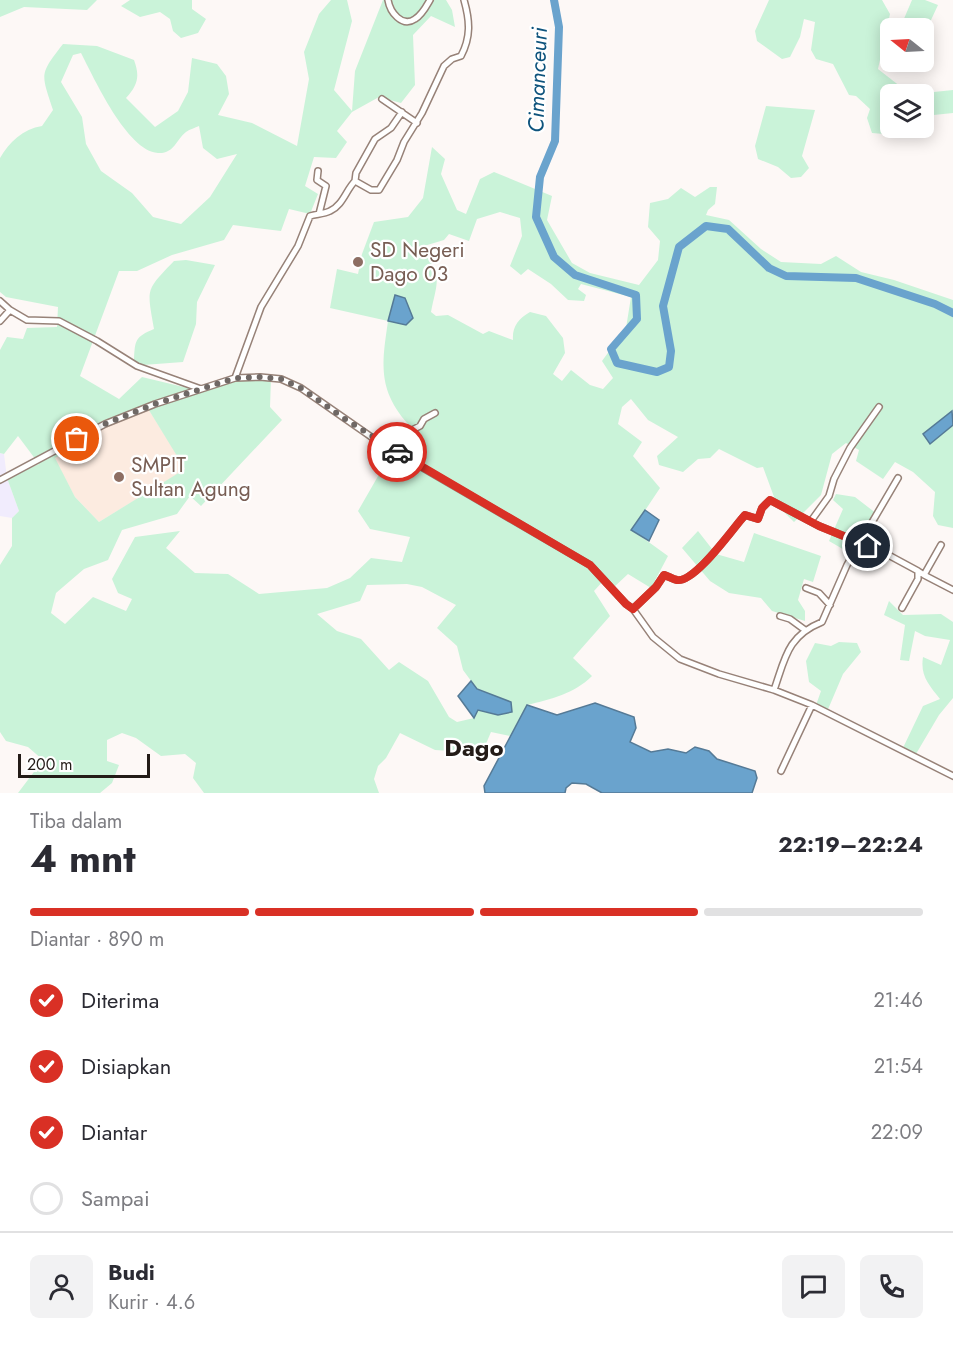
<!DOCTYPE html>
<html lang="id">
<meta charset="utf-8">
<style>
body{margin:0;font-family:Jost,sans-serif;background:#f2f2f3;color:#2b2b33;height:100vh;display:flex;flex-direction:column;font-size:22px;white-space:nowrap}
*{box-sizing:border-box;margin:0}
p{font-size:20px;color:#7c7c81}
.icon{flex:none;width:33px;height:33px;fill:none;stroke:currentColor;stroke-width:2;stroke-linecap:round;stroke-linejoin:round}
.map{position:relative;height:793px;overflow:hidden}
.details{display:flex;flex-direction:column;background:#fff;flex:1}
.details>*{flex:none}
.needle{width:39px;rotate:288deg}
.fabs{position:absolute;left:880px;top:18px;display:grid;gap:12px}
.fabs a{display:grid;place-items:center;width:54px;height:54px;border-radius:9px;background:#fff;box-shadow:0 3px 15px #0003;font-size:30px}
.scale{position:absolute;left:18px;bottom:15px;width:132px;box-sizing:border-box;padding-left:6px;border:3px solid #231b17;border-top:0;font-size:16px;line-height:21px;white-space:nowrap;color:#231b17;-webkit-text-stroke:4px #fff;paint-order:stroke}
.pin{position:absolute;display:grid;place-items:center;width:51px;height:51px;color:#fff;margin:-26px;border:3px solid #fff;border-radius:50%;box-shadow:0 2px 6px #0007}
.courier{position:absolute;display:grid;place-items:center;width:60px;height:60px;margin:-30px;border:4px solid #d93025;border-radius:50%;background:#fff;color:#222;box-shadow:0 2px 8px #0007}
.overview em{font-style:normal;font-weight:700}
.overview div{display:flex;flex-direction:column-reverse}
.overview{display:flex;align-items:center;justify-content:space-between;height:102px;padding:0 30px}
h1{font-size:39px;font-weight:700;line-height:45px}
.bar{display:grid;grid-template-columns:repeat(4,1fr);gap:9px 6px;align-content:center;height:72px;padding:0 30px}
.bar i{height:8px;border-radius:4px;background:#e1e1e2}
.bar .current{background:#d93025}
.bar p{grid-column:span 4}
.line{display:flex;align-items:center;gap:15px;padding:0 30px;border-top:2px solid #e1e1e2}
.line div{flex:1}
.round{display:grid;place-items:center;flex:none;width:63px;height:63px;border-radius:9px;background:#f2f2f3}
ol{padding:0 30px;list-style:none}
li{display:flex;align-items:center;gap:18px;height:66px}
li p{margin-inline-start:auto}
li .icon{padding:6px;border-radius:50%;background:#d93025;color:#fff;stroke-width:4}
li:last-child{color:#7c7c81}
li i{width:33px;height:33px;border:3px solid #e1e1e2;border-radius:50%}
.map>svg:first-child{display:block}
</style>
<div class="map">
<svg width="953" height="793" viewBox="0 0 953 793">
<rect width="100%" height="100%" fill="#fdf8f6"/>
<path fill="#f1ecfd" d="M0,453L4,454L7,478L19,511L12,518L0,516Z"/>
<path fill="#fcebe0" d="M147,407L186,469L99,522L75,497L54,458L96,432Z"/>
<path fill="#caf3d9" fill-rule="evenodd" d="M0,0H97L87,10L24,7L0,17Z
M130,0H192V9L206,19L198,33L181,38L173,31L170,19L160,12L140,17L121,6Z
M331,0H347L352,21L334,90L352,111L355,71L383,0H446L452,10L455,27L431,16L413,35L415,85L401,103L379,97L352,112L337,131L347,142L336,158L314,157L305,186L318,194L310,214L289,209L281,231L233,225L224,240L172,255L137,271H119L80,376L119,399L142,377L196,390L232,378H271L270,407L282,420L201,506L190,496L177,514L122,530L108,560L84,569L56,593L51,613L65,624L93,597L126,611L132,599L118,593L112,579L135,537L180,531L166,548L195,573L228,574L259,594L327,588L350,578L371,558L402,562L410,537L370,529L358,511L408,424C377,389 382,363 388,321L330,308L337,269L358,274L362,254L374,222L408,217L423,198L432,147L445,159L441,174L457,210L466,214L480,179L494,172L552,196L547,220L572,263L590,273L639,285L658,260L660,241L648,227L650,203L668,199L681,188L695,197L710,187H717L715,204L708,210L706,215L729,220L761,249L781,262L821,264L836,256L861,272L894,280L953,300V413L952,411L930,444L953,425V528L938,525L933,516L935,492L913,472L895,462L883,479L856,461L859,450L846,443L832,454L821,495L794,522L777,505L763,467L757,468L719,449L710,458L698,459L683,472L659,465L657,456L678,437L648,420L631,399L622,407L618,424L642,442L633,456L660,488L632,530L668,556L651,588L628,574L613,588L604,580L594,591L610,616L573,658L592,676C574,694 551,699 527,705L510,736L491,732L482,753L435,750L400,733L386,758L378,766L374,779L379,793H204L193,778L196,763L185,754L161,756L136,738L122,733L107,740V761L119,765L112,783L100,793H18L43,760L28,747L6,741L0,732V565L12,546V518L19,511L7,478L39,464L18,436L4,454L0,453V350L7,337L23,339L27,328L57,327L58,307L6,297L0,292V158C9,142 23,129 42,126L53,110C41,73 39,75 63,44L97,46L134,60C140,76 138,85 126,98L155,127L178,111L188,92L192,58L217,64L226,76L229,94L218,115L252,123L297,146L309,79L304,52L319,14ZM81,53C94,78 127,151 158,153C174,154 176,140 186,132C190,129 195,128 199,126L203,148L217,159L237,154L210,197L181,224L153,217L132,193L101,171L86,144L82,117L61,82L73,55ZM500,212L520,218L522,236L510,266L521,275L528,269L551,284L568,300L584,301L586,295L578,289L581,284L631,297L626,328L602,361L613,378L603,389L590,385L571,370L562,381L553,374L565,353L563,338L546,316L530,312C518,319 512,327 513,340L489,331L483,334L448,315L436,316L431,312C436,285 444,275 423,252L424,246L444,240L449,234L469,241L477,219ZM147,407L185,469L99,522L75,497L55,458L96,432ZM407,584L422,587L456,605L437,628L457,646L463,670L477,689L511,702L498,715L478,710L474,718L457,722L449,717L428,681L399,662L389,670L361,639L337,631L317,614L360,601L367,585Z
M769,0H882L890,14L878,69L910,94H891C891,108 886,120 884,134L872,133L867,118L870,109L856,96L849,95L833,64L816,59L811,50L815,22L804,19L800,37L790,57L782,59L757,41L755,31Z
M912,0H925L938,5L924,35V28H900Z
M953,90V113L924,116V94H915Z
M766,106L815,110L802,156L809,168L801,177L791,178L778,167L758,159L755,146Z
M186,260L215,265L197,302L196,324L183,362L143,365L134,360C135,340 135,337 154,329C147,288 145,291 174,261Z
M836,494L855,497L877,514L868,537L853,555L829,541L843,509L833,500Z
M698,531L716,554L744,562L754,533L821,556L813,582L804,579L798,600L805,611V621L772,611L761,598L729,593L710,581L682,548Z
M889,601L903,615L941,614L953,622V698L939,715L913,759L901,752L923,706L940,699C929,685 920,676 923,657L941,665L950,640L925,636L915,631L909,661L900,660L905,625L884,615Z
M839,642L857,643L861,652L843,674L826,714L815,708L821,691L809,682L806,661L815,643L831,646Z"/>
<path fill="#6aa3cd" stroke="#557a96" stroke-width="1.5" d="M395,295L405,298L413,318L406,325L388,321Z
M952,411L953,425L930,444L923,434Z
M645,510L659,520L649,541L631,530Z
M471,681L477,689L511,702L512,712L498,715L478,710L474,718L458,696Z
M595,703L634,717L636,728L630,742L651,752L668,749L686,753L695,747L709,751L717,759L755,771L757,778L752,793H602L586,784L572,783L566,788L565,793H485L484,786L527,705L557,715Z"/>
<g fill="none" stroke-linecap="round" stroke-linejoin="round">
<path stroke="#6aa3cd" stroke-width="8" d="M554,0L559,27L555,141L540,177L536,217L554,257L575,275L636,295L637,319L611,349L617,363L657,372L669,367L671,351L663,306L679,247L706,226L728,229L769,268L786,276L856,278L935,304L953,313"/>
<defs>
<path id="minor" d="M388,0C390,12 402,28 415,19C422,15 426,7 430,0
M382,99L417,123
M318,171L317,180L326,186L319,214
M355,181L356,173L375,139L391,128L402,112
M0,301L10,310L27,320L59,321L97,341L137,366L201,389
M0,321L10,310
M235,378L261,307L298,246L310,216C317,214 324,214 330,211C343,205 346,190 355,181L371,190H379L397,160L404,142L422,113L444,66L452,59L461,56C471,37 470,21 464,0
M397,452L408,432L420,426L424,419L435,413
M0,480L105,424L155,404L235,378L260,377L281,379L301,388L380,443L590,565L626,604L633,609L653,637L680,659L719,674L774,690L812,705L953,776
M811,521L829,496L834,479L850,448L879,407
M918,571L924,575L941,545
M924,575L953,590
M806,588L819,593L830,605
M633,609L656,587L664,575C668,576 672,579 677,580C695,583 733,528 745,515L758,519L762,508L770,500L819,526L881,551L918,571V579L902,608
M780,616L790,619L805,630
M774,690C785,659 787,636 822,622L847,565L898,478
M781,771L812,705"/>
</defs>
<use href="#minor" stroke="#978278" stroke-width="8"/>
<use href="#minor" stroke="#fff" stroke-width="5"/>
</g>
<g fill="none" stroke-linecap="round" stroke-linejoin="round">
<path stroke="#6f6865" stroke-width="6" stroke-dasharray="0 10.8" d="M77,439L105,424L155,404L235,378L260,377L281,379L301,388L342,417L397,452"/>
<path stroke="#d93025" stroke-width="8" d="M397,452L590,565L626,604L633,609L656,587L664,575C668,576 672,579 677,580C695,583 733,528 745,515L758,519L762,508L770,500L819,526L868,546"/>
</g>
<g fill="#8d6e63" stroke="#fff" stroke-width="2">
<circle cx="358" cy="262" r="6"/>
<circle cx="119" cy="477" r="6"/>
</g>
<g text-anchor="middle" stroke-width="4.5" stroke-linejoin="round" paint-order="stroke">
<g font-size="21" fill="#785e54" stroke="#fff" text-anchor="start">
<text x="370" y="257">SD Negeri<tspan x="370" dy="24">Dago 03</tspan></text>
<text x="131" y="472">SMPIT<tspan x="131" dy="24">Sultan Agung</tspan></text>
</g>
<g font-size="22" font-style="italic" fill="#0e537c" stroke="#fff">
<text transform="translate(537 80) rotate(-88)" y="8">Cimanceuri</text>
</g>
<g font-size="24" font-weight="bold" fill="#231b17" stroke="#fff">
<text x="474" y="756">Dago</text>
</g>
</g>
</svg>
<div class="fabs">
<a><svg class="needle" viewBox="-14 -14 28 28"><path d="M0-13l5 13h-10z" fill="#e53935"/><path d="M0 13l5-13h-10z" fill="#7c7c81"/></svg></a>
<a><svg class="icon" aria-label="layers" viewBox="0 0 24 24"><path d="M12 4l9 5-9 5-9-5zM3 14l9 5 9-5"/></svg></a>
</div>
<div class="scale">200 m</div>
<div class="pin" style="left:77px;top:439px;background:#ea580c"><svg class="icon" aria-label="bag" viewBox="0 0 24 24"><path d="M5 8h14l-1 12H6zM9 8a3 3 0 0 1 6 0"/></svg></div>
<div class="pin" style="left:868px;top:546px;background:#1f2937"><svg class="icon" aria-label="home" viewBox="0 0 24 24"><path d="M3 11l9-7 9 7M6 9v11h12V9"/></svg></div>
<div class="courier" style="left:397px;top:452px"><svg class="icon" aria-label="car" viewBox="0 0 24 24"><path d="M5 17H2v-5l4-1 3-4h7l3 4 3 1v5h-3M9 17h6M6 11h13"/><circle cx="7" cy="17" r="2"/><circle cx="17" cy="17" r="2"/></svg></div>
</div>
<section class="details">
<div class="overview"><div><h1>4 mnt</h1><p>Tiba dalam</p></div><em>22:19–22:24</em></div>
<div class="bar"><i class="current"></i><i class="current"></i><i class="current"></i><i></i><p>Diantar · 890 m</p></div>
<ol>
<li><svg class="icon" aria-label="check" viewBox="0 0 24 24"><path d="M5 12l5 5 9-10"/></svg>Diterima<p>21:46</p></li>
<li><svg class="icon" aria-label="check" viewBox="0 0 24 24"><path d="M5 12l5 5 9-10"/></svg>Disiapkan<p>21:54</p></li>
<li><svg class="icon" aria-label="check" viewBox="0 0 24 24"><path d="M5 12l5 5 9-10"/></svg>Diantar<p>22:09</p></li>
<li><i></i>Sampai</li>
</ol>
<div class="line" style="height:108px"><a class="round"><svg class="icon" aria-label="person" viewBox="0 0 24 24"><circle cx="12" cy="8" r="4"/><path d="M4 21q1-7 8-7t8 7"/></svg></a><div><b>Budi</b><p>Kurir · 4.6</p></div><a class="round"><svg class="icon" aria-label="chat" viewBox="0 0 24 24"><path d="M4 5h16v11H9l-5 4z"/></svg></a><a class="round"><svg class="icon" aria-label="phone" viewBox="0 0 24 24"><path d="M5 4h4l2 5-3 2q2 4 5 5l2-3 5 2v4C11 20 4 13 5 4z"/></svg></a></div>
</section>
